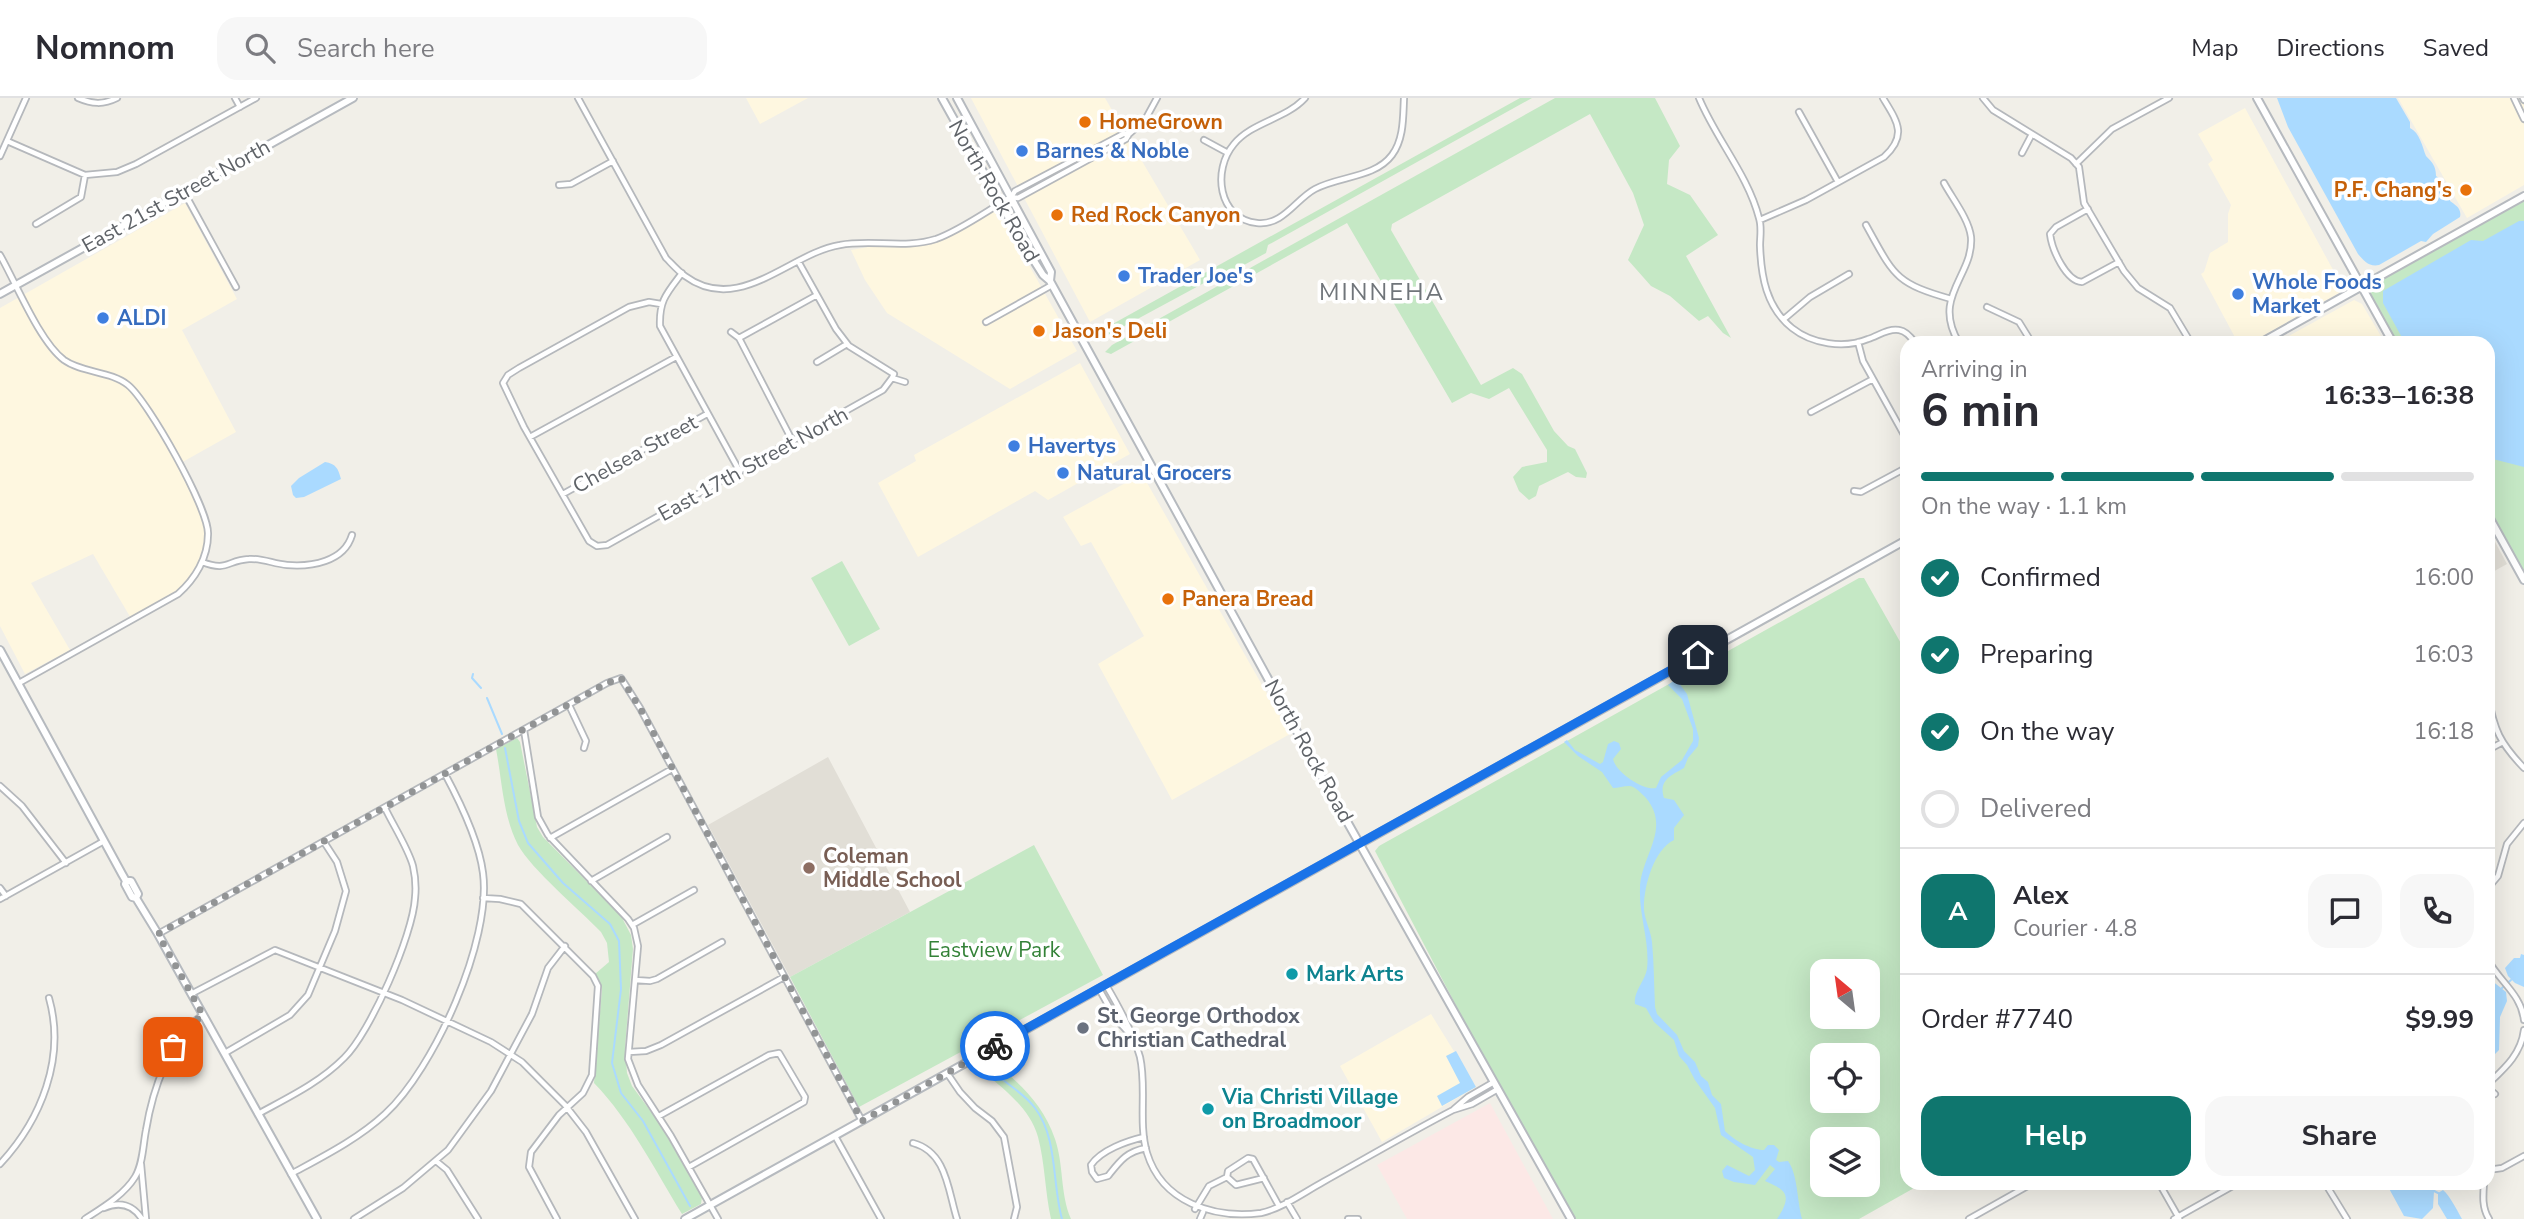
<!DOCTYPE html>
<meta charset="utf-8">
<style>
body{margin:0;font-family:"Nunito Sans",sans-serif;background:#f7f7f7;color:#2b2b33;height:100vh;display:flex;flex-direction:column;font-size:26px;white-space:nowrap}
*{box-sizing:border-box;margin:0}
p{font-size:23px;color:#7c7c81}
.icon{flex:none;width:38px;height:38px;fill:none;stroke:currentColor;stroke-width:2;stroke-linecap:round;stroke-linejoin:round}
.map{position:relative;flex:1;overflow:hidden}
.drawer{position:absolute;left:1900px;top:238px;width:595px;height:854px;display:flex;flex-direction:column;background:#fff;border-radius:21px;box-shadow:0 7px 28px #0002}
.drawer>*{flex:none}
.needle{width:46px;rotate:331deg}
.controls{position:absolute;left:1810px;top:861px;display:grid;gap:14px}
.controls a{display:grid;place-items:center;width:70px;height:70px;border-radius:14px;background:#fff;box-shadow:0 7px 28px #0002;font-size:35px}
.pin{position:absolute;display:grid;place-items:center;width:60px;height:60px;color:#fff;margin:-30px;border-radius:14px;box-shadow:0 4px 10px #0006}
.courier{position:absolute;display:grid;place-items:center;width:70px;height:70px;margin:-35px;border:5px solid #1a73e8;border-radius:50%;background:#fff;color:#222;box-shadow:0 2px 9px #0007}
.summary em{font-style:normal;font-weight:700}
.summary div{display:flex;flex-direction:column-reverse}
.summary{display:flex;align-items:center;justify-content:space-between;height:119px;padding:0 21px}
h1{font-size:46px;font-weight:700;line-height:52px}
.bar{display:grid;grid-template-columns:repeat(4,1fr);gap:10px 7px;align-content:center;height:84px;padding:0 21px}
.bar i{height:9px;border-radius:5px;background:#e1e1e2}
.bar .active{background:#0f766e}
.bar p{grid-column:span 4}
.line{display:flex;align-items:center;gap:18px;padding:0 21px;border-top:2px solid #e1e1e2}
.line div{flex:1}
.round{display:grid;place-items:center;flex:none;width:74px;height:74px;border-radius:21px;background:#f7f7f7}
ol{padding:0 21px;list-style:none}
li{display:flex;align-items:center;gap:21px;height:77px}
li p{margin-inline-start:auto}
li .icon{padding:7px;border-radius:50%;background:#0f766e;color:#fff;stroke-width:4}
li:last-child{color:#7c7c81}
li i{width:38px;height:38px;border:4px solid #e1e1e2;border-radius:50%}
.action{display:flex;gap:14px;margin-top:auto;padding:14px 21px}
.action a{flex:1;height:80px;border-radius:21px;background:#0f766e;color:#fff;font-size:28px;font-weight:700;line-height:80px;text-align:center}
.action a+a{background:#f7f7f7;color:#2b2b33}
header{display:flex;align-items:center;gap:42px;box-sizing:border-box;height:98px;padding:0 35px;background:#fff;border-bottom:2px solid #e1e1e2}
header strong{font-size:33px}
nav{display:flex;gap:38px;margin-inline-start:auto;font-size:24px}
.search{width:490px;height:63px;background:#f7f7f7;display:flex;align-items:center;gap:18px;box-sizing:border-box;padding:0 24px;border-radius:21px;color:#7c7c81;font-size:26px}
.map>svg:first-child{display:block}
</style>
<header>
<strong>Nomnom</strong>
<div class="search"><svg class="icon" aria-label="search" viewBox="0 0 24 24"><circle cx="10" cy="10" r="6"/><path d="M15 15l6 6"/></svg>Search here</div>
<nav><a>Map</a><a>Directions</a><a>Saved</a></nav>
</header>
<div class="map">
<svg width="2524" height="1121" viewBox="0 0 2524 1121">
<rect width="100%" height="100%" fill="#f1efe8"/>
<path fill="#fef7e0" d="M746,0H808L760,26Z
M971,0H1105L1200,162L1090,224Z
M2398,0H2524V87L2467,120Z
M2245,10L2344,192L2251,245H2238L2201,176L2204,174L2210,155L2228,144V116L2231,107L2208,66L2213,62L2198,36Z
M185,105L237,201L182,232L236,334L179,366L201,406L209,434L202,464L178,496L132,522L93,456L31,485L70,552L25,576L0,528V210Z
M996,108L1077,253L1010,291L887,215L865,182L851,152L891,145L936,141Z
M2354,202L2362,206L2385,245H2276Z
M1080,265L1130,356L1048,402L1035,393L918,459L878,385L916,363L914,357Z
M1142,376L1290,636L1172,702L1098,566L1144,538L1091,444L1081,448L1063,419Z
M1431,916L1476,989L1382,1044L1340,968Z"/>
<path fill="#e1ded6" d="M2488,431L2507,466L2489,476H2488Z
M828,659L910,814L790,879L708,727Z"/>
<path fill="#fce8e6" d="M1490,1005L1553,1121H1407L1377,1067Z"/>
<path fill="#c5e8c5" fill-rule="evenodd" d="M1520,0H1532L1268,147L1266,155L1211,185H1204L1106,238L1100,233Z
M1555,0H1655L1680,48L1669,62L1667,86L1690,97L1718,137L1686,158L1731,240L1723,235L1708,218L1699,223L1670,198L1651,188L1628,162L1644,127L1633,95L1590,16L1392,126L1391,132L1481,287L1513,270L1522,276L1554,333L1568,348L1575,351L1587,375L1586,380L1576,379L1568,374L1539,388L1536,398L1529,402L1519,393L1513,379L1522,369L1547,364V352L1509,290L1489,301L1471,295L1452,305L1347,125L1111,256L1105,254L1112,247Z
M2524,98V480L2489,416L2488,245H2394L2362,188Z
M842,463L880,531L849,548L811,480Z
M1859,480H1864L1907,556L1908,1085H1923L1859,1121H1568L1375,753L1379,748ZM1822,873H1867V919H1822ZM1822,957H1867V1003H1822ZM1822,1041H1867V1087H1822Z
M517,640L520,644L537,729L543,739L621,818L631,837L633,851L625,950L627,975L632,988L660,1026L702,1099L701,1106L682,1116C655,1072 630,1022 594,985L602,891L595,876L609,864L607,845L601,834C579,811 532,772 518,747C503,718 502,682 496,651Z
M1034,747L1103,877L859,1009L790,879Z
M988,958C1017,984 1042,1003 1055,1041C1064,1067 1060,1096 1071,1121H1051C1045,1094 1045,1065 1038,1039C1029,1007 998,987 974,966Z"/>
<path fill="#aadaff" d="M2277,0H2396L2410,24V30C2420,35 2422,48 2426,58C2432,64 2436,68 2436,78L2443,83L2450,96V103C2455,107 2462,110 2460,119L2433,136L2426,144L2421,143L2379,167C2369,169 2364,163 2358,156L2288,29Z
M2519,123H2524V369L2489,360L2488,245H2405L2383,205V193L2471,142L2483,143Z
M325,364C336,366 338,370 341,381L304,399L296,400L293,397L291,388L299,380Z
M1676,581L1687,596L1699,640L1698,648L1688,660L1684,670C1672,677 1658,682 1664,700L1674,702L1684,717L1674,730V742C1653,752 1643,791 1644,812C1645,823 1651,833 1652,844C1654,865 1654,887 1655,909L1657,916L1677,937L1684,953L1695,964L1701,978L1708,984L1712,997L1721,1006L1725,1033C1734,1042 1751,1052 1764,1052L1768,1047H1774L1779,1052L1776,1062L1779,1064L1788,1063C1798,1077 1797,1103 1802,1121H1777C1793,1097 1786,1092 1765,1083L1775,1071L1770,1067L1755,1087L1734,1084L1724,1080L1722,1073L1727,1067L1749,1078L1755,1072L1753,1059L1721,1037L1715,1010L1695,982L1687,967L1679,958L1674,942L1654,924L1646,910L1635,906C1633,894 1645,883 1647,871C1650,844 1639,818 1640,791C1640,759 1672,731 1646,700C1642,696 1635,688 1629,688C1624,688 1618,690 1613,690L1602,674L1578,658L1564,644L1567,642L1575,652L1600,666L1603,664L1608,646L1614,643L1619,645L1621,651L1613,661C1616,675 1644,693 1656,690L1661,679L1682,662L1693,643V631L1682,601L1668,587Z
M2521,856L2524,857V889L2515,885L2508,878L2505,870L2514,860H2520Z
M2491,882L2506,894L2507,903L2500,919L2499,952L2489,962L2488,883Z
M1456,953L1476,989L1442,1008L1437,998L1460,985L1446,958Z
M2386,1085H2448L2446,1090L2442,1089L2434,1093L2433,1110L2422,1121L2404,1118Z
M2443,1092C2450,1098 2457,1112 2462,1121H2447L2438,1106V1095Z"/>
<g fill="none" stroke-linecap="round" stroke-linejoin="round">
<path stroke="#aadaff" stroke-width="2" d="M473,576L472,580L481,590
M487,600L502,636
M505,650L519,723L528,745L563,785L610,826L619,843L621,891L612,965L621,995L643,1023L690,1108
M2502,890L2511,882
M994,974C1007,987 1024,995 1035,1010C1058,1040 1052,1086 1062,1121
M2434,1093L2438,1095"/>
<defs>
<path id="minor" d="M78,0C92,6 103,7 117,0
M235,0L240,9
M578,0L666,160C672,166 678,173 685,178C739,218 790,155 840,147C871,141 906,151 936,141C961,132 988,112 1011,99L1015,93L1123,36H1129
M1305,0C1286,21 1252,24 1234,46C1212,72 1218,121 1257,125C1283,128 1296,101 1315,91C1339,78 1375,80 1392,57C1404,41 1403,19 1404,0
M1699,0C1716,41 1748,77 1759,120C1762,129 1760,139 1760,147C1761,178 1766,209 1792,230C1812,246 1844,251 1868,241C1878,238 1888,230 1899,232C1906,233 1911,239 1915,245
M1983,0L1993,12L2071,60L2079,69L2084,105L2124,173L2138,190L2170,210L2191,245
M2514,0L2524,21
M2523,0L2524,2
M1799,14L1838,84
M1204,42L1228,55
M7,43L85,77L117,74L136,66L256,0
M2022,55L2032,36
M0,58L26,0
M2076,66L2112,31L2169,0
M1944,85C1952,100 1969,121 1971,139C1974,178 1931,198 1959,245
M559,87L571,86L613,63
M184,94L236,189
M1011,99L1018,100L1126,41L1129,36L1145,22L1157,0
M2088,111L2056,129L2050,136C2052,152 2066,183 2082,184L2119,164
M1760,122L1806,102L1884,59C1908,37 1897,23 1883,0
M36,126L81,99L85,77
M1866,127C1894,177 1894,185 1951,201
M0,157C16,185 39,243 64,262C82,275 111,273 128,287C148,303 209,411 208,436C208,460 195,481 178,496L19,585
M798,163L836,231L849,248L894,276L892,280
M682,175C667,195 659,202 660,228L740,374
M661,206L649,204L629,209L519,270L508,277L503,285L524,329L589,443L597,448L607,447L883,292L892,280L905,284
M1987,209L2019,224L2032,245
M1784,221L1810,199L1849,176
M986,224L1052,187
M731,234L739,240
M739,240L793,344
M739,240L817,197
M1858,244L1863,263L1908,344
M817,264L847,246
M1811,314L1873,281
M530,339L676,259
M1854,393L1861,394L1902,372L1908,366
M563,396L707,316
M202,464C228,474 227,462 249,461C262,460 274,466 287,467C311,469 344,464 352,437
M2488,598C2494,632 2500,645 2524,670
M569,607L586,643L584,650
M524,632L538,719L548,737L628,821L634,830L638,848L628,961L638,987L671,1038L718,1121
M2488,652L2501,645
M0,688L22,708L66,765
M550,740L672,671
M591,783L667,739
M0,790L6,798
M2488,790L2498,778L2507,746L2524,725
M483,800L500,801L521,806L593,878L598,888L592,977L583,995L559,1017L531,1054L529,1069L557,1121
M0,801L104,743
M632,827L694,792
M158,836L607,585L621,580L640,610L862,1023
M2488,862C2500,884 2521,896 2524,922
M635,882L650,883L657,881L722,844
M1106,887C1119,909 1133,934 1140,959C1147,990 1138,1024 1147,1055C1162,1104 1213,1121 1261,1115C1283,1110 1303,1095 1323,1084C1366,1060 1409,1035 1453,1012L1472,1006L1498,991
M1099,891L1116,921L1128,934
M191,896L275,852L402,902L491,944L522,964L565,1007L586,1034L635,1121
M629,954L646,953L661,947L784,879
M225,955L290,917L308,897L335,833L346,793L337,764L324,744
M947,975L960,994L975,1010L992,1023L1004,1039L1017,1109L1014,1121
M2488,986C2505,970 2521,956 2524,932
M2488,990L2495,996
M1454,1011L1468,999L1494,984
M258,1016C289,999 319,985 344,960C370,935 413,837 415,800C416,791 415,777 413,768C408,750 393,727 385,710
M659,1018L769,957L779,955L805,999L804,1004L689,1069
M835,1038L881,1121
M1144,1039C1127,1043 1101,1052 1091,1067L1092,1074L1097,1081L1108,1078C1120,1063 1126,1054 1146,1050
M913,1045C947,1054 948,1093 957,1121
M436,1063L447,1072L478,1121
M0,1066C41,1022 66,960 49,900
M141,1066L146,1121
M2488,1072L2502,1070L2524,1058
M291,1076C324,1058 358,1041 385,1016C434,971 492,842 483,775C479,743 460,704 445,676
M1264,1080L1236,1087L1227,1079L1228,1073L1248,1060L1253,1061L1279,1108
M2159,1085L2179,1120
M2325,1085L2347,1121
M2484,1085C2483,1098 2482,1110 2489,1121
M1287,1104L1297,1121
M104,1110C120,1103 133,1107 142,1121
M1195,1111L1209,1088L1227,1079
M85,1121C102,1110 124,1097 135,1079C143,1066 143,1047 146,1032C152,995 170,937 203,917
M354,1121L403,1090L448,1052L491,993L532,916L548,870L565,848
M1200,1121L1203,1114
M1348,1121H1358
M1969,1121L2033,1085
M2174,1121L2238,1085"/>
<path id="secondary" d="M942,0L1024,147L1043,177L1050,183L1318,672L1571,1121
M957,0L1051,174L1050,183
M2257,0L2393,245
M0,196L353,0
M2260,245L2524,98
M2488,417L2524,482
M0,552L122,776L126,783H131L138,796L136,800
M126,783L125,786L132,799L136,800L158,836L317,1121
M685,1121L1908,441"/>
</defs>
<use href="#minor" stroke="#b5b8bc" stroke-width="8"/>
<use href="#secondary" stroke="#b6babf" stroke-width="10"/>
<use href="#minor" stroke="#fff" stroke-width="4.5"/>
<use href="#secondary" stroke="#fff" stroke-width="6"/>
</g>
<g fill="none" stroke-linecap="round" stroke-linejoin="round">
<path stroke="#929495" stroke-width="7" stroke-dasharray="0 12.6" d="M173,949L186,930L203,917L158,836L607,585L621,580L640,610L862,1023L995,948"/>
<path stroke="#1a73e8" stroke-width="9" d="M995,948L1698,557"/>
</g>
<g fill="#e8710a" stroke="#fff" stroke-width="2.5">
<circle cx="1085" cy="24" r="7"/>
<circle cx="2466" cy="92" r="7"/>
<circle cx="1057" cy="117" r="7"/>
<circle cx="1039" cy="233" r="7"/>
<circle cx="1168" cy="501" r="7"/>
</g>
<g fill="#3f7fe0" stroke="#fff" stroke-width="2.5">
<circle cx="1022" cy="53" r="7"/>
<circle cx="1124" cy="178" r="7"/>
<circle cx="2238" cy="196" r="7"/>
<circle cx="103" cy="220" r="7"/>
<circle cx="1014" cy="348" r="7"/>
<circle cx="1063" cy="375" r="7"/>
</g>
<circle fill="#8d6e63" stroke="#fff" stroke-width="2.5" cx="809" cy="770" r="7"/>
<g fill="#0f9aa8" stroke="#fff" stroke-width="2.5">
<circle cx="1292" cy="876" r="7"/>
<circle cx="1208" cy="1011" r="7"/>
</g>
<circle fill="#6b7280" stroke="#fff" stroke-width="2.5" cx="1083" cy="930" r="7"/>
<g text-anchor="middle" stroke-width="7" stroke-linejoin="round" paint-order="stroke">
<g font-size="21" font-weight="bold" fill="#c56008" stroke="#fff" text-anchor="start">
<text x="1099" y="31">HomeGrown</text>
<text x="2452" y="99" text-anchor="end">P.F. Chang's</text>
<text x="1071" y="124">Red Rock Canyon</text>
<text x="1053" y="240">Jason's Deli</text>
<text x="1182" y="508">Panera Bread</text>
</g>
<g font-size="21" font-weight="bold" fill="#366cbe" stroke="#fff" text-anchor="start">
<text x="1036" y="60">Barnes &amp; Noble</text>
<text x="1138" y="185">Trader Joe's</text>
<text x="2252" y="191">Whole Foods<tspan x="2252" dy="24">Market</tspan></text>
<text x="117" y="227">ALDI</text>
<text x="1028" y="355">Havertys</text>
<text x="1077" y="382">Natural Grocers</text>
</g>
<g font-size="21" fill="#5f6368" stroke="#fff">
<text transform="translate(994 93) rotate(60)" y="7">North Rock Road</text>
<text transform="translate(176 98) rotate(-29)" y="7">East 21st Street North</text>
<text transform="translate(635 356) rotate(-29)" y="7">Chelsea Street</text>
<text transform="translate(753 366) rotate(-29)" y="7">East 17th Street North</text>
<text transform="translate(1309 653) rotate(61)" y="7">North Rock Road</text>
</g>
<g font-size="21" font-weight="bold" fill="#785e54" stroke="#fff" text-anchor="start">
<text x="823" y="765">Coleman<tspan x="823" dy="24">Middle School</tspan></text>
</g>
<g font-size="21" fill="#348238" stroke="#fff">
<text x="994" y="859">Eastview Park</text>
</g>
<g font-size="21" font-weight="bold" fill="#0d838f" stroke="#fff" text-anchor="start">
<text x="1306" y="883">Mark Arts</text>
<text x="1222" y="1006">Via Christi Village<tspan x="1222" dy="24">on Broadmoor</tspan></text>
</g>
<g font-size="21" font-weight="bold" fill="#5b616d" stroke="#fff" text-anchor="start">
<text x="1097" y="925">St. George Orthodox<tspan x="1097" dy="24">Christian Cathedral</tspan></text>
</g>
<g font-size="24" letter-spacing="2" fill="#70757a" stroke="#fff">
<text x="1382" y="202">MINNEHA</text>
</g>
</g>
</svg>
<div class="controls">
<a><svg class="needle" viewBox="-14 -14 28 28"><path d="M0-13l5 13h-10z" fill="#e53935"/><path d="M0 13l5-13h-10z" fill="#7c7c81"/></svg></a>
<a><svg class="icon" aria-label="locate" viewBox="0 0 24 24"><circle cx="12" cy="12" r="6"/><path d="M12 2v4M12 18v4M2 12h4M18 12h4"/></svg></a>
<a><svg class="icon" aria-label="layers" viewBox="0 0 24 24"><path d="M12 4l9 5-9 5-9-5zM3 14l9 5 9-5"/></svg></a>
</div>
<div class="pin" style="left:173px;top:949px;background:#ea580c"><svg class="icon" aria-label="bag" viewBox="0 0 24 24"><path d="M5 8h14l-1 12H6zM9 8a3 3 0 0 1 6 0"/></svg></div>
<div class="pin" style="left:1698px;top:557px;background:#1f2937"><svg class="icon" aria-label="home" viewBox="0 0 24 24"><path d="M3 11l9-7 9 7M6 9v11h12V9"/></svg></div>
<div class="courier" style="left:995px;top:948px"><svg class="icon" aria-label="bike" viewBox="0 0 24 24"><circle cx="6" cy="16" r="4"/><circle cx="18" cy="16" r="4"/><path d="M6 16l4-8h5l3 8M10 8l3 8H6M13 5h3"/></svg></div>
<section class="drawer">
<div class="summary"><div><h1>6 min</h1><p>Arriving in</p></div><em>16:33–16:38</em></div>
<div class="bar"><i class="active"></i><i class="active"></i><i class="active"></i><i></i><p>On the way · 1.1 km</p></div>
<ol>
<li><svg class="icon" aria-label="check" viewBox="0 0 24 24"><path d="M5 12l5 5 9-10"/></svg>Confirmed<p>16:00</p></li>
<li><svg class="icon" aria-label="check" viewBox="0 0 24 24"><path d="M5 12l5 5 9-10"/></svg>Preparing<p>16:03</p></li>
<li><svg class="icon" aria-label="check" viewBox="0 0 24 24"><path d="M5 12l5 5 9-10"/></svg>On the way<p>16:18</p></li>
<li><i></i>Delivered</li>
</ol>
<div class="line" style="height:126px"><b class="round" style="background:#0f766e;color:#fff">A</b><div><b>Alex</b><p>Courier · 4.8</p></div><a class="round"><svg class="icon" aria-label="chat" viewBox="0 0 24 24"><path d="M4 5h16v11H9l-5 4z"/></svg></a><a class="round"><svg class="icon" aria-label="phone" viewBox="0 0 24 24"><path d="M5 4h4l2 5-3 2q2 4 5 5l2-3 5 2v4C11 20 4 13 5 4z"/></svg></a></div>
<div class="line" style="height:91px"><div>Order #7740</div><b>$9.99</b></div>
<div class="action"><a>Help</a><a>Share</a></div>
</section>
</div>
